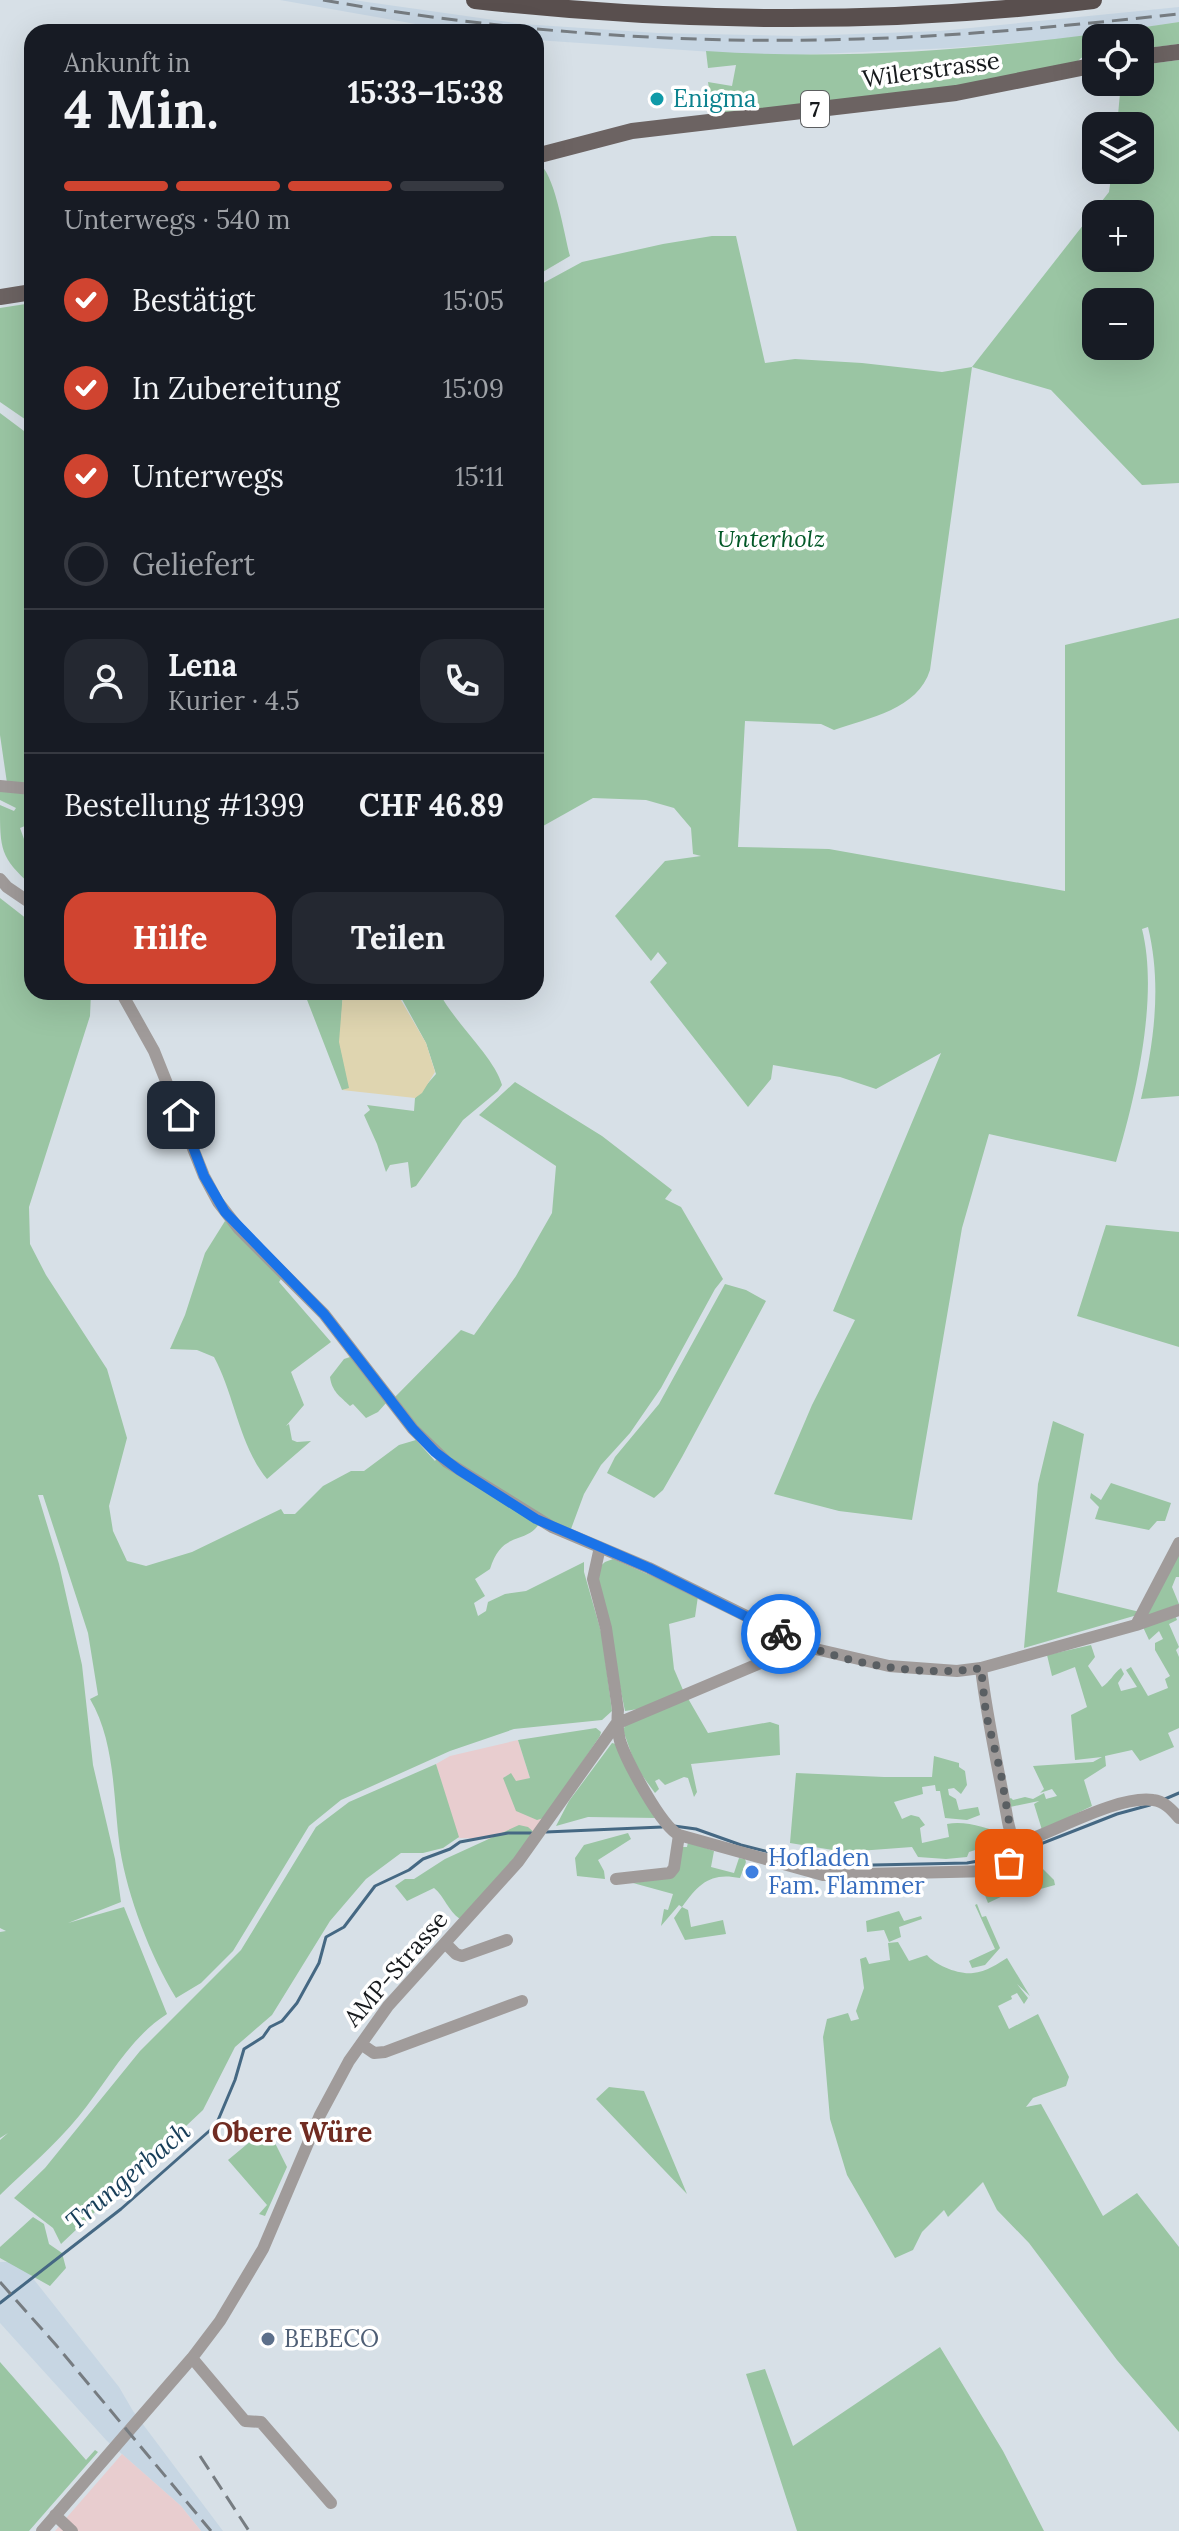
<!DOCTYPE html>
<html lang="de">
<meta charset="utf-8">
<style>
body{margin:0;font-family:Lora,serif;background:#242831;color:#f1f3f6;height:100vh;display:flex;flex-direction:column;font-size:30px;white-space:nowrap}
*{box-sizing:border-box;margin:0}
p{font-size:26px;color:#9ea1a6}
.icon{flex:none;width:44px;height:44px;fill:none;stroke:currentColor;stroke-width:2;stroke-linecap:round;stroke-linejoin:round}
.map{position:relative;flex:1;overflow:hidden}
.drawer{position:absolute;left:24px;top:24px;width:520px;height:976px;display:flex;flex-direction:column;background:#171b24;border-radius:24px;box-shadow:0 8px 32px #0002}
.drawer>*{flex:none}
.tools{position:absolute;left:1082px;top:24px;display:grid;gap:16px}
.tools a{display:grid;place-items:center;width:72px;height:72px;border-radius:16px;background:#171b24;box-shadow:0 8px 32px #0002;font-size:40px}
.pin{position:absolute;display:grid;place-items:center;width:68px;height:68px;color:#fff;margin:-34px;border-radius:16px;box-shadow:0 4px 12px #0006}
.courier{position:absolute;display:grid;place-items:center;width:80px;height:80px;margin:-40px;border:6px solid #1a73e8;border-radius:50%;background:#fff;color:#222;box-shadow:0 2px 10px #0007}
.summary em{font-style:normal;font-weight:700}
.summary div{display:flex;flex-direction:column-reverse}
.summary{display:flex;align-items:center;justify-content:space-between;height:136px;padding:0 40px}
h1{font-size:52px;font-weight:700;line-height:60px}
.bar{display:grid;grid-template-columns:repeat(4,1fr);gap:12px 8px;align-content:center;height:96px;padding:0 40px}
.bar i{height:10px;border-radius:6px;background:#363941}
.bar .active{background:#d04430}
.bar p{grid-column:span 4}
.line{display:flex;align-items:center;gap:20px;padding:0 40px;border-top:2px solid #363941}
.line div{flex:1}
.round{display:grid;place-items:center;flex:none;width:84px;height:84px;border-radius:24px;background:#242831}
ol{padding:0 40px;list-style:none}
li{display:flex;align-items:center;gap:24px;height:88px}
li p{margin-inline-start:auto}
li .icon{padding:8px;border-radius:50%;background:#d04430;color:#fff;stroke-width:4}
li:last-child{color:#9ea1a6}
li i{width:44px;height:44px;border:4px solid #363941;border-radius:50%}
.button{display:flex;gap:16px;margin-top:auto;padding:16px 40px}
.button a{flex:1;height:92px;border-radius:24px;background:#d04430;color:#fff;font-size:32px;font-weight:700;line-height:92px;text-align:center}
.button a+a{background:#242831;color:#f1f3f6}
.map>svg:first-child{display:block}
</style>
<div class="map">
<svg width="1179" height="2531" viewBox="0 0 1179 2531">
<rect width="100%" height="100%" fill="#d7e0e7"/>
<path fill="#c7d6e3" d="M280,0H353L522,24L658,33L800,36L940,31L1179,7V22L1076,38L951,48L773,56L536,40V32H461Z
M0,2262H20L119,2387L133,2411L223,2531H201L181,2506L107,2441L0,2323Z"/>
<path fill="#e8cdcf" d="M518,1740L530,1778L516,1782L504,1775L544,1818L536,1834L492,1839L458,1838L436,1764L450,1756Z
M122,2454L181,2506L201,2531H55Z"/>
<path fill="#9ac5a3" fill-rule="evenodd" d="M1179,22V44L1140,49V38H1096V54L1081,58L1074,65L951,88L713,114L708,82L732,86L736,65L708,68L706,51C863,62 1023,46 1179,22Z
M1179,60V483L1142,485L1051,390L972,367L930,670C918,709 869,718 834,730L821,724L745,721L738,847L829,849L1065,891V645L1179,618V1096L1141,1099C1154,1042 1162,985 1148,927L1142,929C1159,996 1136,1096 1116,1162L989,1134L962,1228L912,1520L839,1511L774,1494L812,1405L855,1320L833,1311L941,1053L876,1089L840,1077L773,1065L771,1079L748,1107L650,982L667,963L658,952L651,961L615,916L665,861L701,856L693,854L691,828L674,808L646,800L593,798L536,830V287L582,262L663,244L712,236H736L765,363L795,359L862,363L942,372L972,367L1109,192L1112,170H1140V126H1117L1121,82H1140V65ZM1096,214H1140V258H1096ZM1096,302H1140V346H1096Z
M541,165C556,180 564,234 570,256L536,276V167Z
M32,303V424L0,402V308Z
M0,413L32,437V784L7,783L0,735Z
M0,790L32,791V804L29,805H32V823L20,828L24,839H27L29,847H32V886C0,857 0,850 0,805L14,811L16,808L0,800Z
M0,898L32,923V992H91L90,1016L29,1207L30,1244L46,1275L107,1369L127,1438L109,1506L113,1531L127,1561L146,1566L192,1552L281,1509L284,1514H295L323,1486L351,1471H364L399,1445L416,1440L435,1461L437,1458L539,1524C525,1545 502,1530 490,1569L475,1579L485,1596L474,1603L478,1616L486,1611L488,1602L505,1594L526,1591L584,1562V1572L602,1635L612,1711L602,1720L514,1729L450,1751L341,1800L309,1826L233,1951L201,1983L176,1998C150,1955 128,1898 120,1849C113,1800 116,1743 90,1699L98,1695L88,1633L43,1495H38L59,1564L82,1665L93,1765L115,1859L121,1902L68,1923L124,1907L167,2014C129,2038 107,2082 79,2116C55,2145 27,2169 0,2195V2140L8,2133L0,2138V1932L6,1931L0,1928Z
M304,992H343L340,1044L350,1089L342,1090Z
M398,992H439C453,1021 495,1058 502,1085L498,1091L463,1120L416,1186L411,1188L408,1162L390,1165L386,1172L377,1144L364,1115L370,1110L367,1105L414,1111L415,1098L436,1074L426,1043Z
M515,1082L602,1136L672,1190L665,1199L681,1207L723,1279L715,1289L661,1388L630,1433L601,1465L584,1494L571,1529L557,1524L449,1458L423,1435L394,1398L461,1330L474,1335L516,1276L552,1213L556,1166L479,1115Z
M225,1221L283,1276L279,1282L331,1342L291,1372L304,1405L286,1426L289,1424L292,1440L297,1442L311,1441L267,1479C239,1445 235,1396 214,1357L197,1350L170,1349L185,1315L205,1253Z
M1106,1225L1179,1232V1347L1077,1316Z
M725,1284L746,1290L766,1301L682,1457L663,1490L654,1498L607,1473L615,1457L659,1404Z
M353,1356L387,1402L378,1412L366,1418L353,1404L350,1406C340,1396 332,1392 330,1377L344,1359Z
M1053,1421L1084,1434L1057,1592L1144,1613L1024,1648L1038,1484Z
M1111,1483L1171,1503L1165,1521H1157L1149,1530L1095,1519L1099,1507L1090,1498L1091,1493L1101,1500Z
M1179,1546V1577H1176L1172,1587L1179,1604L1147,1616Z
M613,1559L698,1596L695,1617L669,1624L674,1669L683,1690L645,1708L625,1711L596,1570L605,1562Z
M1175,1615L1177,1620L1169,1624L1179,1647L1176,1650L1179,1657V1728L1168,1733L1174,1747L1140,1761L1132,1750L1105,1756L1106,1766L1084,1780L1092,1806L1042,1830L1034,1804L1039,1801L1010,1807L1009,1799L1011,1798L1013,1800L1025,1797L1033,1799L1044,1793L1046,1799L1057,1796L1052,1789L1040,1793L1044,1789L1033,1766L1093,1762L1102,1757L1075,1760L1071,1715L1087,1707L1075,1667L1052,1676L1047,1655L1091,1645L1095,1657L1088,1666L1102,1687C1110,1682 1113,1674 1121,1668L1124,1674L1118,1683L1121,1691L1137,1687L1126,1670L1131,1667L1148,1696L1168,1688L1165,1679L1170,1676L1155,1650V1643L1163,1639L1159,1631L1149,1640L1143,1627Z
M686,1695L708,1733L770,1722L779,1725L780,1755L691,1764L697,1792L694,1797L688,1778L684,1777L665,1785L659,1779L655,1781L659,1789L655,1793L636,1767L623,1730L628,1720Z
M596,1728L601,1732L600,1736L544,1818L537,1820L516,1811L503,1778L511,1773L516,1781L530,1778L518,1740Z
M612,1743L616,1744L658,1818L588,1817L556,1826L569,1801Z
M934,1756L959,1763V1767L965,1771L967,1785L961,1794L954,1788L948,1789L949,1795L956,1799L959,1810L978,1807L980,1815L967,1820L945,1818L940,1791H936L935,1785L922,1787L923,1794L894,1802L902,1819L911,1815L919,1817L925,1825L920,1828L922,1843L949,1837L947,1824C965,1820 987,1828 1005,1834L1007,1840L969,1852L967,1857L946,1859L918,1857L912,1847L845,1852L790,1843L796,1773L884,1777H932Z
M436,1764L459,1837L443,1848L423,1853H401L366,1879L330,1921L272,2015L235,2047L203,2110L61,2244L53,2228L14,2198L45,2168L140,2051L241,1950L316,1827L349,1802Z
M519,1825L528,1827L536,1834L460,1919C448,1911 445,1897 434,1888L407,1901L395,1886L405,1879H414L445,1859Z
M628,1833L631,1839L598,1860L604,1871L605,1879L577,1876L575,1858L584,1845Z
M688,1842L714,1851L711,1867L734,1873L739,1858L745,1859L746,1862L740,1878C711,1872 699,1883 682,1907L688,1910L691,1927L723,1920L726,1934L685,1940L674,1918L682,1907L679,1905L661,1926L664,1909L668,1910L673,1894L633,1883L666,1878L679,1847H687Z
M1027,1853L1054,1880L1055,1885L1037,1890L1036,1883L1024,1876L1012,1879L1013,1876L1009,1870L1022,1868V1865H1013L1017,1859Z
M1002,1872C1009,1879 1008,1886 1005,1895L988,1903L984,1893L985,1877Z
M977,1904L982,1917L986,1916L1000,1948L985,1965L972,1968L969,1961L995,1949L975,1905Z
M899,1911L904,1921L921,1916L922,1919L899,1927L901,1937L889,1942L884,1930L867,1932L866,1921Z
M898,1942L909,1961L927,1955C935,1965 959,1975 973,1973C986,1972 999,1963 1007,1958L1030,1996L1017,1984L1028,1998L1024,2004L1017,1993L1011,1996L1012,1999L998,2006L1009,2029L1038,2014L1069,2077L1066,2086L1033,2098L1026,2107L1041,2104L1103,2216L1137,2193L1179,2247V2432L1117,2360L1029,2243L997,2210L983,2182L948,2217L944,2210L922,2232L913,2250L895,2258L847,2175L830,2119L823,2037L827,2019L848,2013L851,2021L859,2019L856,2011L864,1988L860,1959L866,1957L869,1964L890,1960L888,1943Z
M609,2087L644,2091L687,2194L596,2099Z
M269,2131L287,2167L265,2216L259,2214L267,2205L228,2160L258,2135Z
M33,2217L44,2224L49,2244L62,2253L66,2268L50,2286L0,2258V2247Z
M940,2347L1003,2451L1044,2531H797L746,2374L765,2369L793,2446Z
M0,2362L86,2460L95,2450L98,2452L29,2531H0Z"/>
<path fill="#dfd5b0" d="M343,992H394L398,995L426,1043L435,1072L422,1093L415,1098L342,1090L349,1088L339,1042Z"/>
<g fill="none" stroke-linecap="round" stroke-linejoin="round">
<path stroke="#456883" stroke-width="3" d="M1165,1799L1179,1793
M674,1826L696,1829L741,1845L826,1866L967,1863L1007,1856
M546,1832L662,1827
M1015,1854L1117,1814L1150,1805
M0,2303L121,2209L216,2125L235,2080L244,2049L263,2037L270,2027L282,2021L297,2003L319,1963L326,1937L344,1927L375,1886L409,1870L423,1859L450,1849L460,1842L508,1833H531"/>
<path stroke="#a09b9a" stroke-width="12" d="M0,786L32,789
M0,879L7,887L32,904
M121,992L154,1051L204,1176L218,1202L239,1229L324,1314L413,1429L447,1462L552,1527L649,1568L811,1648L889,1666L957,1671L981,1668L1136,1625L1179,1610
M600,1547L593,1579L606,1628L618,1710C617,1721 617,1730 620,1741C627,1762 661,1826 679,1835L823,1875L991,1871C1003,1869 1009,1866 1012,1853C1015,1843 1010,1832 1008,1822C999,1771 987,1720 981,1668
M1136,1625L1179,1543
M1011,1837L1025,1841C1058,1830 1119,1795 1153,1800C1164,1801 1172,1810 1179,1818
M616,1879L670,1873L674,1868L679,1835
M445,1943L456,1954L462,1956L507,1940
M361,2044L374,2053L385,2052L522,2001
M192,2358L245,2421L261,2422L331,2503
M55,2515L72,2531
M42,2531L192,2358L220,2321L263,2249L320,2115L349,2061L388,2006L518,1862L616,1724L789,1651L808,1648"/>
<path stroke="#6c6362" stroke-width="16" d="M1140,57L1179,52
M536,156L632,131L956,93L1096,65
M0,297L32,292"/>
<path stroke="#594f4e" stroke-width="18" d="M475,0C680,23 888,25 1093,0"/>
<path stroke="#767c81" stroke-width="3" stroke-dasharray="16 8" stroke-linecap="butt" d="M323,0C499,31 680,45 859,39C966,36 1073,25 1179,14
M0,2282L56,2345L211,2531
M200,2456L249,2531"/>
</g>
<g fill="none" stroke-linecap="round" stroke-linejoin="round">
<path stroke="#5a5f63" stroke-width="8" stroke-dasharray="0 14.4" d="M781,1634C835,1663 921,1678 981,1668L986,1714L1001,1774L1013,1845L1009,1863"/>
<path stroke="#1a73e8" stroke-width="10" d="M181,1115L204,1176L225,1212L324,1314L413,1429L435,1452L459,1470L536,1519L649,1568L781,1634"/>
</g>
<circle fill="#0f9aa8" stroke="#fff" stroke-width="3" cx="657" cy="99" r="8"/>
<circle fill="#3f7fe0" stroke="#fff" stroke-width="3" cx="752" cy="1872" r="8"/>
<circle fill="#5c6f8a" stroke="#fff" stroke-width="3" cx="268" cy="2339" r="8"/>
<g text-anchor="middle" stroke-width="7" stroke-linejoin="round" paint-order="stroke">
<rect fill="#fff" stroke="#5c5e60" stroke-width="2" x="801" y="91" width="28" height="36" rx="6"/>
<g font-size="22" font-weight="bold" fill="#16191c">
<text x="815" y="117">7</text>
</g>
<g font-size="24" fill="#16191c" stroke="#fff">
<text transform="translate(931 70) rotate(-8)" y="8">Wilerstrasse</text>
<text transform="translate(396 1969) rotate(-49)" y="8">AMP-Strasse</text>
</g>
<g font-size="24" fill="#0d838f" stroke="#fff" text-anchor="start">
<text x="673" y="107">Enigma</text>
</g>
<g font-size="24" font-style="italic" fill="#025827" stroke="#fff">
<text x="771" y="547">Unterholz</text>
</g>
<g font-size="24" fill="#366cbe" stroke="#fff" text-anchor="start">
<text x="768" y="1866">Hofladen<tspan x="768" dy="28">Fam. Flammer</tspan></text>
</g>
<g font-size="24" fill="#4e5e75" stroke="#fff" text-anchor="start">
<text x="284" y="2347">BEBECO</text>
</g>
<g font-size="26" font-style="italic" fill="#163d58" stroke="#fff">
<text transform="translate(128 2176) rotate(-40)" y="9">Trungerbach</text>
</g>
<g font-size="28" font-weight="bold" fill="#712c22" stroke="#fff">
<text x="292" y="2142">Obere Würe</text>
</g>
</g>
</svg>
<div class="tools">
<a><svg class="icon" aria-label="locate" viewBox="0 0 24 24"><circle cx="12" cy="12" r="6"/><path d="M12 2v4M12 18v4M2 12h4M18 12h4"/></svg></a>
<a><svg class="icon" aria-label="layers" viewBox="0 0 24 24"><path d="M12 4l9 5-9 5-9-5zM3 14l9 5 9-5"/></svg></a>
<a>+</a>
<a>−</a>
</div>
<div class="pin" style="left:1009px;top:1863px;background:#ea580c"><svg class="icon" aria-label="bag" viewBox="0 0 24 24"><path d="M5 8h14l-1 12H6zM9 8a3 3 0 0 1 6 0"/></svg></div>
<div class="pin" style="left:181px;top:1115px;background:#1f2937"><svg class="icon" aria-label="home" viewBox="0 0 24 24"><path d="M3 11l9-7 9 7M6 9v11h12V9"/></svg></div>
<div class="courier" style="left:781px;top:1634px"><svg class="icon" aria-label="bike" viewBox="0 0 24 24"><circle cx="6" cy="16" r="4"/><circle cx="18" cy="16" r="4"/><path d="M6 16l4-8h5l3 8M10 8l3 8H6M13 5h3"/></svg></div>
<section class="drawer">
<div class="summary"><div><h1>4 Min.</h1><p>Ankunft in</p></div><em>15:33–15:38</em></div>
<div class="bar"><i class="active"></i><i class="active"></i><i class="active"></i><i></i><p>Unterwegs · 540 m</p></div>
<ol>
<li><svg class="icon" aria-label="check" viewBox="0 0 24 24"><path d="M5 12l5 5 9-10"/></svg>Bestätigt<p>15:05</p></li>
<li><svg class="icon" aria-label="check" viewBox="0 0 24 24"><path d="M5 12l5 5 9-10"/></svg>In Zubereitung<p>15:09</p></li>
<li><svg class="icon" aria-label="check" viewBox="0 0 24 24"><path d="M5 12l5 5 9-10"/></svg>Unterwegs<p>15:11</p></li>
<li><i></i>Geliefert</li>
</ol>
<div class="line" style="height:144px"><a class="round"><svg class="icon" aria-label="person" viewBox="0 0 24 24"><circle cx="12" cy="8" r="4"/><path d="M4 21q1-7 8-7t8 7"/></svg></a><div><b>Lena</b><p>Kurier · 4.5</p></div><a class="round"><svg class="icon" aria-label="phone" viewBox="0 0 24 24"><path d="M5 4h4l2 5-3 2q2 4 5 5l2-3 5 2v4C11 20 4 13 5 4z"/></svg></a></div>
<div class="line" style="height:104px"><div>Bestellung #1399</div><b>CHF 46.89</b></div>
<div class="button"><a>Hilfe</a><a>Teilen</a></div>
</section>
</div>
